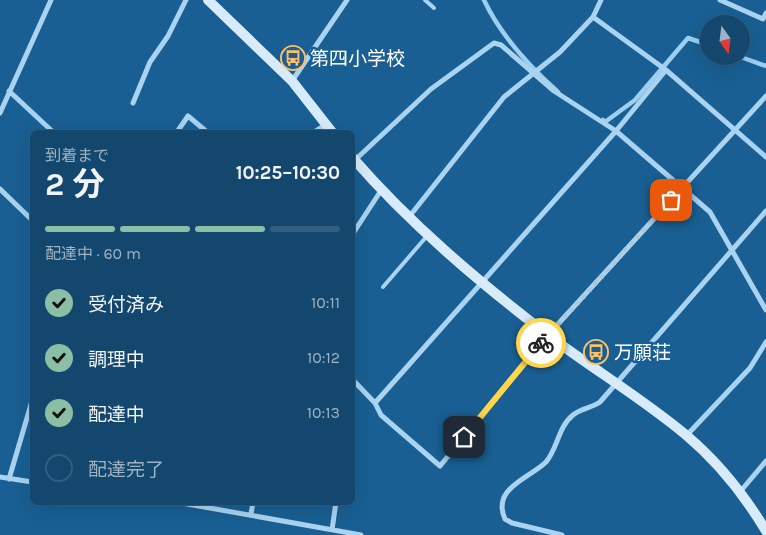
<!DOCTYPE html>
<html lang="ja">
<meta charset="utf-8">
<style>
body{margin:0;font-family:Karla,"Noto Sans JP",sans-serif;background:#205176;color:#f1f3f6;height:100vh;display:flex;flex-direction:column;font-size:19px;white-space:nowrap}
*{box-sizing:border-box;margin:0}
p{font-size:16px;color:#9db2c2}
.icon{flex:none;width:28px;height:28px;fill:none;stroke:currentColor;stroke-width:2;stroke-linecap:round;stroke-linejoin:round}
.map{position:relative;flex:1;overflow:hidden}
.side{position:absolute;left:30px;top:130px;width:325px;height:375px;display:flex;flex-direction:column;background:#13476e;border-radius:8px;box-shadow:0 5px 20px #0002,0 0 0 1px #325f81}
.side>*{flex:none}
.needle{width:32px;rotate:166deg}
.tools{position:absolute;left:700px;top:15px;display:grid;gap:10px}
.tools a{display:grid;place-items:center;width:50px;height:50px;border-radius:50%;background:#13476e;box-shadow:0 5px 20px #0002,0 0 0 1px #325f81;font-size:25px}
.pin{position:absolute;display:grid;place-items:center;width:42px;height:42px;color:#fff;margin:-21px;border-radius:10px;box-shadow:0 2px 8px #0006}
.courier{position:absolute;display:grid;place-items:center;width:50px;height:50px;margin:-25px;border:4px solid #ffd54a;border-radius:50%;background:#fff;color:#222;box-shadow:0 1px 6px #0007}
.summary em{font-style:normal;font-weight:700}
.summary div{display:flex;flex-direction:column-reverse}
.summary{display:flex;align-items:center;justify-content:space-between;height:85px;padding:0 15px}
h1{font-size:32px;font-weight:700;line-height:38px}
.bar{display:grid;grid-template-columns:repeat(4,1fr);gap:8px 5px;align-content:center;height:60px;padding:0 15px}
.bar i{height:6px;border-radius:4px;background:#325f81}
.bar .selected{background:#8abfa5}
.bar p{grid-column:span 4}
ol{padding:0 15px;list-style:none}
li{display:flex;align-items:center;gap:15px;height:55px}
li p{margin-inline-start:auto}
li .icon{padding:5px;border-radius:50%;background:#8abfa5;color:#111;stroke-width:4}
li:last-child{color:#9db2c2}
li i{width:28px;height:28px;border:2px solid #325f81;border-radius:50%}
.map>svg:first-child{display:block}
</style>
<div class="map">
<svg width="766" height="535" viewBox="0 0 766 535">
<rect width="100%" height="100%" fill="#195f93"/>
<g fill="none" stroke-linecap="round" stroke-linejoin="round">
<path stroke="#9ccff2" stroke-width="4.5" d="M484,0C500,34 530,67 558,92
M738,56L766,66
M603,120L605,122L635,100L688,38L709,45"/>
<path stroke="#a9d3f0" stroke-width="4" d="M425,0L434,8
M383,287L427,236"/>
<path stroke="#a9d3f0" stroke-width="5" d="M720,0L763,19L766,13
M593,17L666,70L766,157
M292,81L347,0
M9,91L53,132
M133,103L150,62L168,36L186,0
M0,113L51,0
M177,132L188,116L207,132
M314,132L325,125
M355,160L431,89L494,43L501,45L554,91L616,131L710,212L766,310
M0,189L32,220
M409,217L504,97L560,52L593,17L601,0
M352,235L382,189
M352,379L375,403L381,415L440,466L548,335L766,96
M375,403L616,131L666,70
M687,435L750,368L766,342
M0,477L32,482
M9,479L32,401
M739,493L766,461
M176,502L361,535
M251,514L253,502
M332,530L336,502
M562,535L512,523L505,519C491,488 530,478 546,462C558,448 558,427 573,415C581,408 592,408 600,402L766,211"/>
<path stroke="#d7ebfb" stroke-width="10" d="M208,0L292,81L332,132
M352,157C410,224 479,282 548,335C593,369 643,399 686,435C717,461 745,496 766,531"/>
</g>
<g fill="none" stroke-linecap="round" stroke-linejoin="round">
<path stroke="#aec7d9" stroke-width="5" stroke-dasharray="0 9" d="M541,343L671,200"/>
<path stroke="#ffd54a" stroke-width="6" d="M464,437L541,343"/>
</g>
<defs>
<symbol id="bus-ring" viewBox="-11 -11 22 22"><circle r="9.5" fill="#195f93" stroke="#ffbf68" stroke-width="1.5"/><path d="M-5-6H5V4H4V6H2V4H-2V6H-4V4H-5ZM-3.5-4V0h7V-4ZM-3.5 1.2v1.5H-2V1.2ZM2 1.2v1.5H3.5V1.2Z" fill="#ffbf68"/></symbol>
</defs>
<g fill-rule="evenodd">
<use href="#bus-ring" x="279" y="44" width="28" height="28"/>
<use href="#bus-ring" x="582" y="338" width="28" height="28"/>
</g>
<g text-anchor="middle" stroke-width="5" stroke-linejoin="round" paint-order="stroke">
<g font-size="19" fill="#fff" stroke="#195f93" text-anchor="start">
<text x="310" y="65">第四小学校</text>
<text x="614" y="359">万願荘</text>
</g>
</g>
</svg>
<div class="tools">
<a><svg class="needle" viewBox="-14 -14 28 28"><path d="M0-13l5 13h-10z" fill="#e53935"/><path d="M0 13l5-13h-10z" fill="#9db2c2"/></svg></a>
</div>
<div class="pin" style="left:671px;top:200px;background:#ea580c"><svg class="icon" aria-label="bag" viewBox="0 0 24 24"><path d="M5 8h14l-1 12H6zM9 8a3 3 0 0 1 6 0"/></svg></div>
<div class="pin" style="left:464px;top:437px;background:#1f2937"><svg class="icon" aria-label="home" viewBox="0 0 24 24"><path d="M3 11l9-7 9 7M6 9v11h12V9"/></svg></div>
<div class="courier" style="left:541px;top:343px"><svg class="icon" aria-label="bike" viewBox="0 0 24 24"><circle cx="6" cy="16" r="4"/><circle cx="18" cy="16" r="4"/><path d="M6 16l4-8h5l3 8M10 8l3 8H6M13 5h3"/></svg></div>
<section class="side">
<div class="summary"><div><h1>2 分</h1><p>到着まで</p></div><em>10:25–10:30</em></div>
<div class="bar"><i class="selected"></i><i class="selected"></i><i class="selected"></i><i></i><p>配達中 · 60 m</p></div>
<ol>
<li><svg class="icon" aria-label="check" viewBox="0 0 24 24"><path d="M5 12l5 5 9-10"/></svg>受付済み<p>10:11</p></li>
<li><svg class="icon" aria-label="check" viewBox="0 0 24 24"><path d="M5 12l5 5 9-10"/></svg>調理中<p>10:12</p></li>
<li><svg class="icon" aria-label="check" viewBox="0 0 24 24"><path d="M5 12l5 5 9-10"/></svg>配達中<p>10:13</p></li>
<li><i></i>配達完了</li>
</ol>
</section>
</div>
